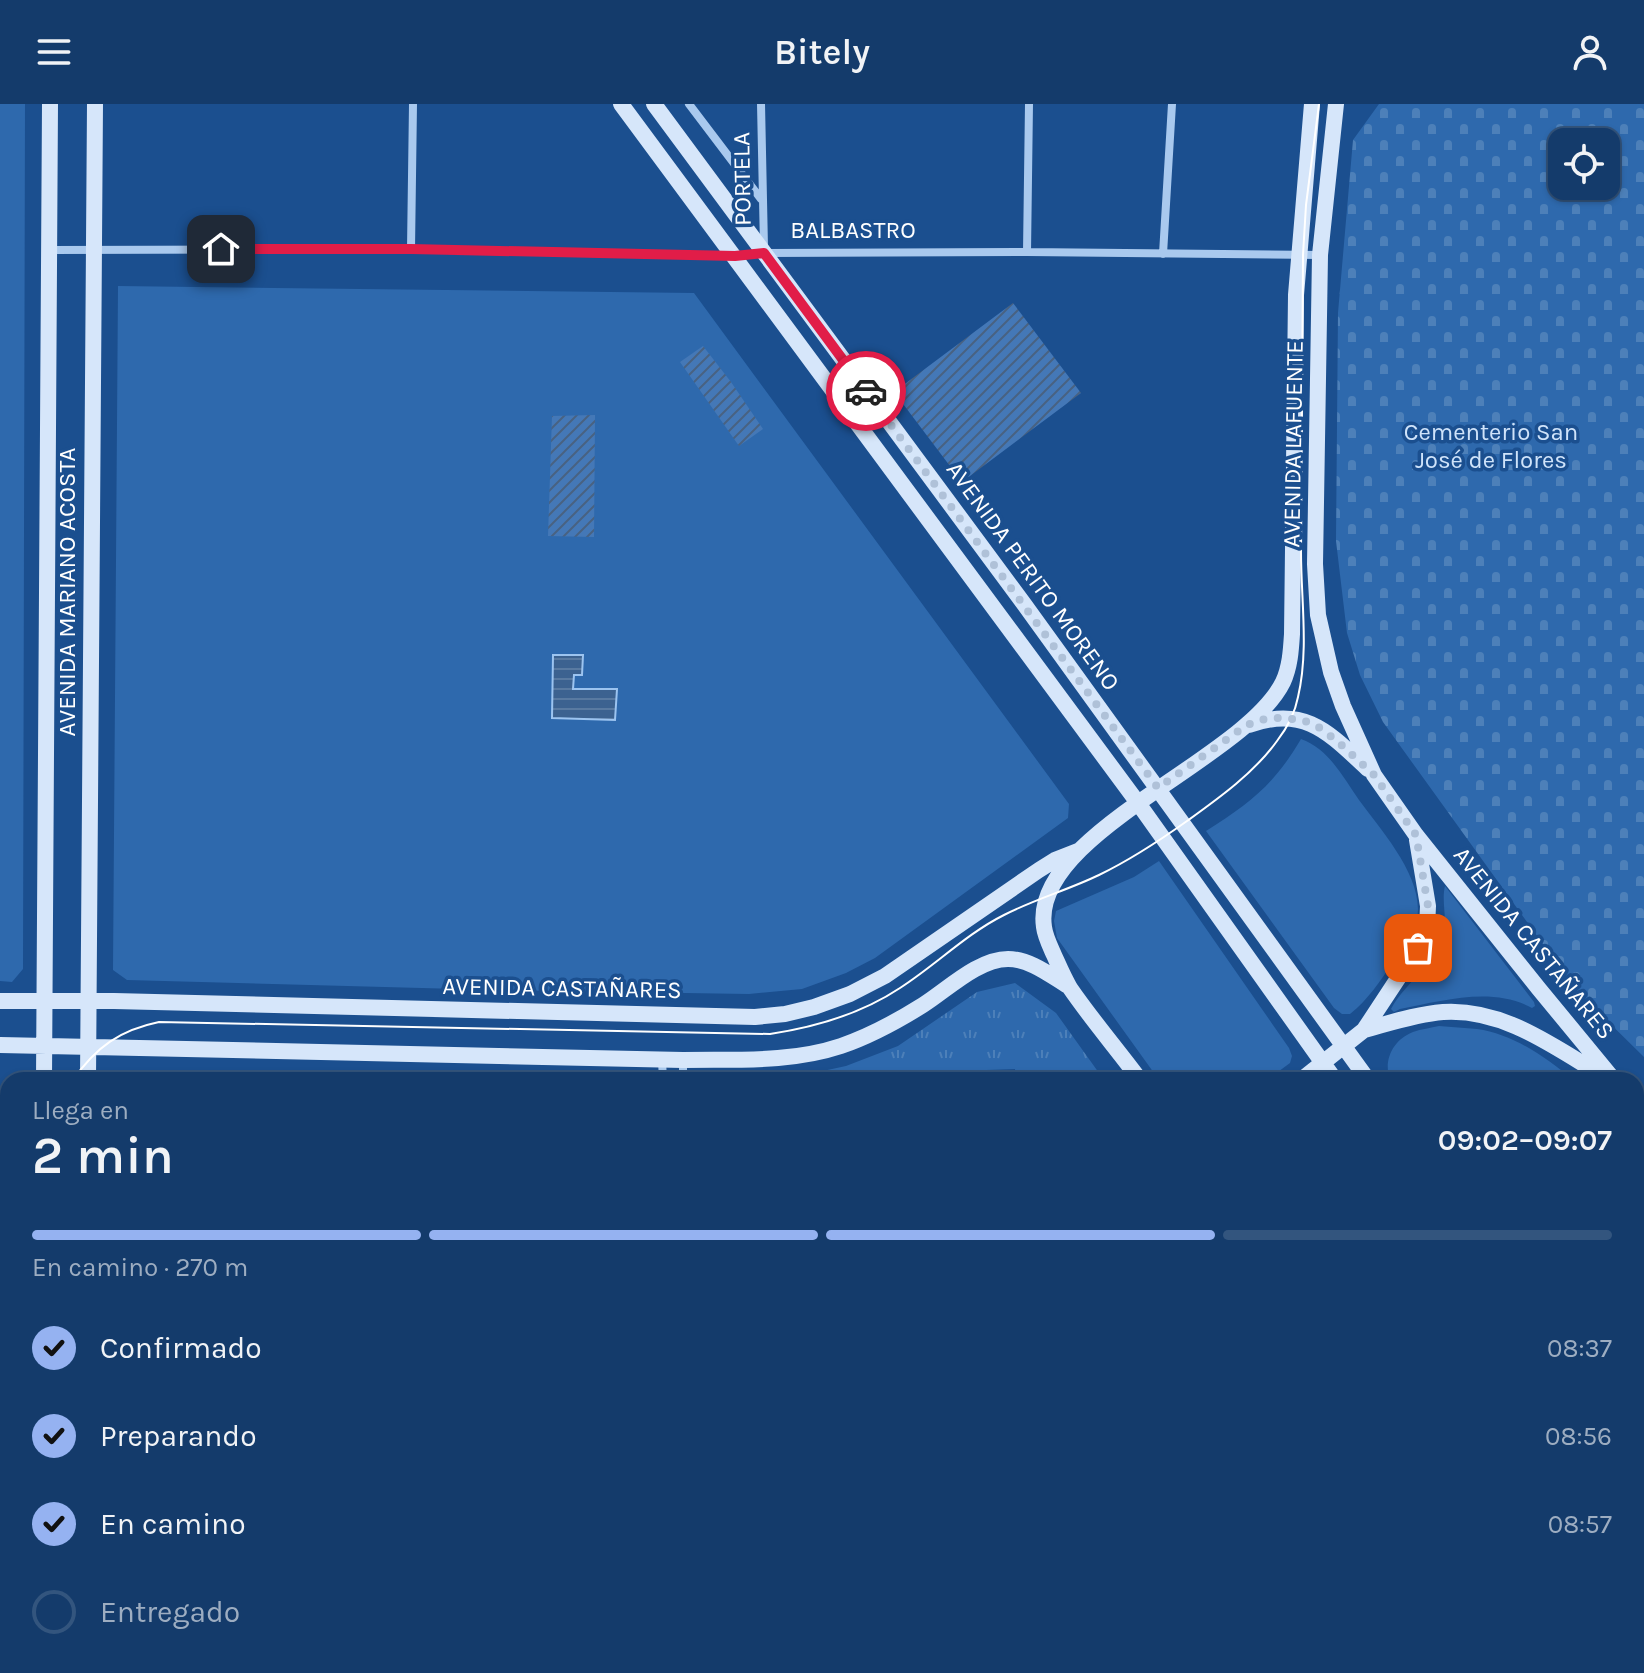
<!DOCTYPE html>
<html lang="es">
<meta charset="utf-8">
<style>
body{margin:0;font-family:Karla,sans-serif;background:#214673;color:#f1f3f6;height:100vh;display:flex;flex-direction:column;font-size:30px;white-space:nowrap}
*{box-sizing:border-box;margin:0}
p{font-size:26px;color:#9dadc1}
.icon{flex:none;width:44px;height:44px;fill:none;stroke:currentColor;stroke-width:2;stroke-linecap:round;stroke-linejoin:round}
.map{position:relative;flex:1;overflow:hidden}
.details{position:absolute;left:0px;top:968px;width:1644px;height:602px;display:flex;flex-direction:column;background:#143b6b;border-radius:24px 24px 0 0;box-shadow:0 2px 6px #0004,0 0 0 2px #33557e}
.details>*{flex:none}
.tools{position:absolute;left:1548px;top:24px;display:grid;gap:16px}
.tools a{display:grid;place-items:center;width:72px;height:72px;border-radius:16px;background:#143b6b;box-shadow:0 2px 6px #0004,0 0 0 2px #33557e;font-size:40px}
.pin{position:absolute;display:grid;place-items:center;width:68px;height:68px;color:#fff;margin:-34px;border-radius:16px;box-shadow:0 4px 12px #0006}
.courier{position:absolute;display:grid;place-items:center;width:80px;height:80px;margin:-40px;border:6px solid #e11d48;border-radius:50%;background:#fff;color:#222;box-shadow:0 2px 10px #0007}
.summary em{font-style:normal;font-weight:600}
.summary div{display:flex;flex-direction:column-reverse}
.summary{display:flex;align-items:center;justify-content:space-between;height:136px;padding:0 32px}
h1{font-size:52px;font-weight:600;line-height:60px}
.bar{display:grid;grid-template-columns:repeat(4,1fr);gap:12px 8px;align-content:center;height:96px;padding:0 32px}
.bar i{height:10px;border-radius:6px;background:#33557e}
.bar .selected{background:#95b2f1}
.bar p{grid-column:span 4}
ol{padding:0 32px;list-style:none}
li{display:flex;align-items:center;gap:24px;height:88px}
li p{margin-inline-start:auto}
li .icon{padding:8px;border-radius:50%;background:#95b2f1;color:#111;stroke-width:4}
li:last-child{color:#9dadc1}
li i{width:44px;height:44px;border:4px solid #33557e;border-radius:50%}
header{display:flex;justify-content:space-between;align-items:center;height:104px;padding:0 32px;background:#143b6b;font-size:36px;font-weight:600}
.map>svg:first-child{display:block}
</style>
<header><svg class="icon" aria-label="menu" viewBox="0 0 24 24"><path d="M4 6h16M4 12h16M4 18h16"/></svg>Bitely<svg class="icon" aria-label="person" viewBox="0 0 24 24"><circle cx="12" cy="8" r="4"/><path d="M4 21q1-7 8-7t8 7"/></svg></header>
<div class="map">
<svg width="1644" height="1569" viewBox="0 0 1644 1569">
<defs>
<pattern id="cemetery-stones" width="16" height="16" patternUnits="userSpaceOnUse" patternTransform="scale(2)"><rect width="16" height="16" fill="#2e69ad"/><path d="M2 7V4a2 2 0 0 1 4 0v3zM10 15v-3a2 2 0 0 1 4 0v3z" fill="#4d80b9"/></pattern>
<pattern id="park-tufts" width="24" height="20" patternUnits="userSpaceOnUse" patternTransform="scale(2)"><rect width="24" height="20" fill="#2e69ad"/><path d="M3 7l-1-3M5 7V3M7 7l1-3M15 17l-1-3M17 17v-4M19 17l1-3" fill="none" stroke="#4d80b9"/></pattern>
<pattern id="water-rules" width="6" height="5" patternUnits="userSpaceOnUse" patternTransform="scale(2)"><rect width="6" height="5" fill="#3c6290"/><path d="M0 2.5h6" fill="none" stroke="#597aa1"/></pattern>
<pattern id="building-hatch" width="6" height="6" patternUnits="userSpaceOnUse" patternTransform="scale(2)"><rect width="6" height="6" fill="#4478b7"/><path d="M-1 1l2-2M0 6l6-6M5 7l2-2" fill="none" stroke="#486282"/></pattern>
</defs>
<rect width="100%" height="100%" fill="#1b4f8f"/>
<path fill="#2e69ad" d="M0,0H25L23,865L12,878L0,877Z
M118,182L694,189L1069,700L1068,714L875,854L846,869L802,885L749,890L496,886L127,876L113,866Z
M1301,635C1329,645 1343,673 1359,696C1383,729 1434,784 1413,827C1408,838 1399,848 1393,858C1381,876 1367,897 1350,910H1342L1334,904L1206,727C1250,699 1274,681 1301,635Z
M1159,757L1289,944L1292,952L1290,959L1267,976H1159L1057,834L1054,817L1056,807L1134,773Z
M1445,782L1534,898L1535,902L1532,904C1492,882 1442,897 1400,905L1394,908L1391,905C1406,878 1433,862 1443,832C1448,816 1441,797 1445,782Z
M1439,922C1451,923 1465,924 1477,925C1513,930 1546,953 1573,976H1390C1383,956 1393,936 1413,928C1421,925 1431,924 1439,922Z
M0,1238H8V1423H0Z
M1636,1412L1644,1422V1569H1312L1313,1562H1636Z
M711,1562H1260L1259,1569H711Z"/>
<path fill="url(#cemetery-stones)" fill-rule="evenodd" d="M1379,0H1644V953L1576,886L1383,618L1360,571L1347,529L1336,437L1338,209L1353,36ZM1562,38H1606V82H1562Z"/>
<path fill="url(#park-tufts)" d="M1015,879L1056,909L1104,976H1016L1015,965L986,966V976H749L795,973L846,962L898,942L977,888Z
M0,1423H8V1562H16V1569H0Z"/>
<path fill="url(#water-rules)" stroke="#9cc4f0" stroke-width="2" d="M553,551H583L582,571H574L573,585H617L615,616L552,614Z"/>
<path fill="url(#building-hatch)" d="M1013,199L1081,289L962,378L894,288Z
M703,242L731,278L763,325L739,342L680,258Z
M595,311L594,433L548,432L552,312Z"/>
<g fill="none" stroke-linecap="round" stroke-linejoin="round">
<path stroke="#a9c9ee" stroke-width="8" d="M689,0L761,95
M761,0L764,143
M411,145L413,0
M50,146L411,145L735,152L764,149L1027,148L1320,151
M1027,148L1029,0
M1163,150L1172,0
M662,956L663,976
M683,956V976
M0,1039H8
M0,1129H8
M0,1206H8
M676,1562V1569
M698,1562V1569"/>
<path stroke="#a9c9ee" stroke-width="14" d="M1287,1569V1562"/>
<path stroke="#d6e6fa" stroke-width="16" d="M621,0L1138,699L1335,976
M654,0L1024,500L1368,976
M1336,0L1320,151L1315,460L1318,511L1331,568L1343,602L1374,671L1416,731L1539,885L1614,976
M1249,621C1305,601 1329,629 1368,665
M0,897H114L755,913L785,910L814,903L850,890L885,872L1039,766L1055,756L1078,747
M1364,926C1390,919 1417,910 1443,908C1505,904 1557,945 1608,975
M0,941L683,956C736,955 790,959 841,942C870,932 896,918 923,901C947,886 978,855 1008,855C1030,855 1050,871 1068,882
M44,976L50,0
M88,976L95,0
M1140,976C1117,945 1092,916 1070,884C1064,874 1059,862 1054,851C1050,842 1045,832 1044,823C1030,730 1245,656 1283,578C1290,563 1291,546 1292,530L1296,191L1312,0
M1301,976L1364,926L1418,844L1427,824L1428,802L1417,736
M1636,996L1644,1003
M1636,1332L1644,1342
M1636,1368L1644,1377
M38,1569V1562
M83,1569V1562"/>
<path stroke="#fff" stroke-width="2" d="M73,976C96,943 120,926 159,918L770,930C816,923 861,910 900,884C936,861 966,830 1004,811C1035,795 1068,786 1099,771C1130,756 1159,737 1187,717C1219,694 1254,669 1277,637C1287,624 1295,609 1298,593C1309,546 1301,496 1301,448C1301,349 1303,250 1303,151L1306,101L1319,0
M57,1569V1562"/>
</g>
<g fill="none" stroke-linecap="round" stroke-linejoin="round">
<path stroke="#afc1d8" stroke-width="8" stroke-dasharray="0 14.4" d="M866,287L1158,684L1247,621L1265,615L1279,614L1303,616L1320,624L1337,637L1374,671L1416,731L1428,802L1427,824L1418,844"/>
<path stroke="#e11d48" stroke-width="10" d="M221,145H411L735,152L764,149L866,287"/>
</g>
<g text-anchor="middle" stroke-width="7" stroke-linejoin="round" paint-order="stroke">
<g font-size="24" fill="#fff" stroke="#1b4f8f">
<text transform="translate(742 75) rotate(-91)" y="8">PORTELA</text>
<text x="853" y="134">BALBASTRO</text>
<text transform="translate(1293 340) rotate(-89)" y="8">AVENIDA LAFUENTE</text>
<text transform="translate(1033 472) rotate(54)" y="8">AVENIDA PERITO MORENO</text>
<text transform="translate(67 488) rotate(-90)" y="8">AVENIDA MARIANO ACOSTA</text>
<text transform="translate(1534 839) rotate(51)" y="8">AVENIDA CASTAÑARES</text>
<text transform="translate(562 884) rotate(1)" y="8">AVENIDA CASTAÑARES</text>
</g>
<g font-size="24" fill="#cfe3fa" stroke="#1b4f8f">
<text x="1491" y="336">Cementerio San<tspan x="1491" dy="28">José de Flores</tspan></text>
</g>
</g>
</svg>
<div class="tools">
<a><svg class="icon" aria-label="locate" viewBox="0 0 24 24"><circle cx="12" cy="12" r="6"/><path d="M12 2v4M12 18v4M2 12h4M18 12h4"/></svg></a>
</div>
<div class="pin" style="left:1418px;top:844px;background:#ea580c"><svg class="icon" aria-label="bag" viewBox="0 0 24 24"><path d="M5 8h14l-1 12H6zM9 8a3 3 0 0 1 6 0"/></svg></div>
<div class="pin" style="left:221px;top:145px;background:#1f2937"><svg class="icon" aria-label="home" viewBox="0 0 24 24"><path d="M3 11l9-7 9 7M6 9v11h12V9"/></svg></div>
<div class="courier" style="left:866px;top:287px"><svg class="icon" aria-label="car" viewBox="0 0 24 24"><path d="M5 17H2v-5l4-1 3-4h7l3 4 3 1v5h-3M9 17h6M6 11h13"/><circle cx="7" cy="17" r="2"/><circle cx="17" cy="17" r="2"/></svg></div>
<section class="details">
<div class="summary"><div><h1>2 min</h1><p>Llega en</p></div><em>09:02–09:07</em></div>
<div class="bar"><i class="selected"></i><i class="selected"></i><i class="selected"></i><i></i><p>En camino · 270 m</p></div>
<ol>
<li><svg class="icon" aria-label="check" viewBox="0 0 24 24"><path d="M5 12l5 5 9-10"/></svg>Confirmado<p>08:37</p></li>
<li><svg class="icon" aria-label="check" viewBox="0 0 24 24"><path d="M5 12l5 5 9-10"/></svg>Preparando<p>08:56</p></li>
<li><svg class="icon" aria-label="check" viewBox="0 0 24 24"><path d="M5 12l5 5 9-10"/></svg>En camino<p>08:57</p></li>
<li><i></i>Entregado</li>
</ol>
</section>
</div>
